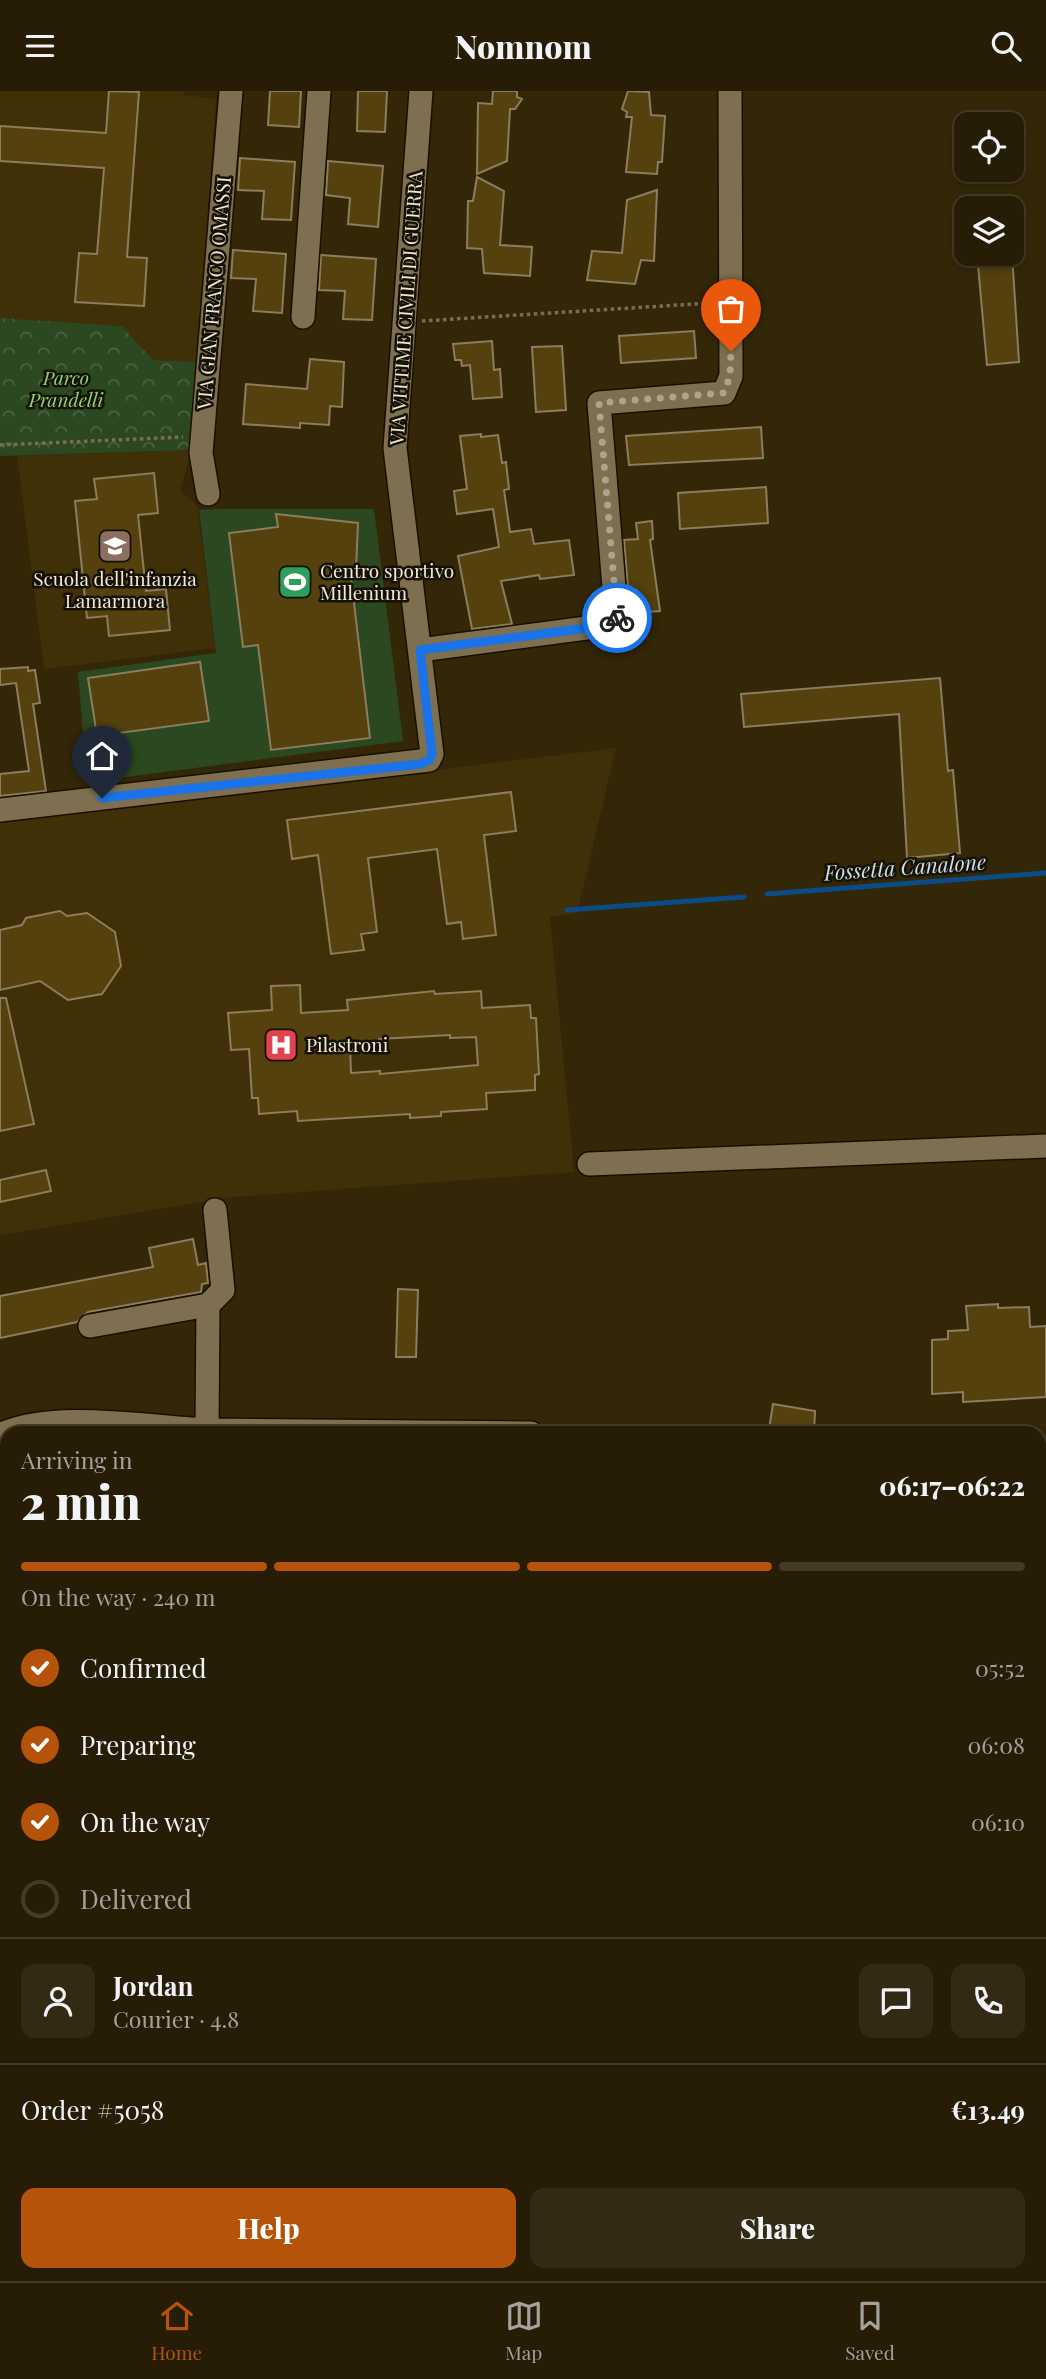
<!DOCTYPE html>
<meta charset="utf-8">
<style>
body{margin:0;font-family:"Playfair Display",serif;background:#332a14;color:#f1f3f6;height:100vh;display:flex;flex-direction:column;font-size:26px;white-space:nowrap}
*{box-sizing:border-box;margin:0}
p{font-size:23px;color:#a4a29b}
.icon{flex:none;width:38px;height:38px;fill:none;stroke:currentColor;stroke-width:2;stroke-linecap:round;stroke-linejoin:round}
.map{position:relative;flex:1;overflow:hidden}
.drawer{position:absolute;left:0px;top:1335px;width:1046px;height:856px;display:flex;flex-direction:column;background:#271d06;border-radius:21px 21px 0 0;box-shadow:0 4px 10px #0003,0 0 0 2px #433b28}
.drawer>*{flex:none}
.fabs{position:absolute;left:954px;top:21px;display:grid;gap:14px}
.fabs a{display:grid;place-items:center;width:70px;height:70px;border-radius:14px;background:#271d06;box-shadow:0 4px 10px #0003,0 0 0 2px #433b28;font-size:35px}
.pin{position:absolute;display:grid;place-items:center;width:60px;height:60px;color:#fff;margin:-72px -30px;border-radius:50% 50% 50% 0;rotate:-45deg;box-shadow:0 0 7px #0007}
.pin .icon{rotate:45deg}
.courier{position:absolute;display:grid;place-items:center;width:70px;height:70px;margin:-35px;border:5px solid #1a73e8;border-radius:50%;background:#fff;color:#222;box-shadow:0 2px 9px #0007}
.summary em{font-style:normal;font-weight:800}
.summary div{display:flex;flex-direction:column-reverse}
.summary{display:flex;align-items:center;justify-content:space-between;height:119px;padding:0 21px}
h1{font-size:46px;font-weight:800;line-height:52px}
.bar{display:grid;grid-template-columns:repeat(4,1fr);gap:10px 7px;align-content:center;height:84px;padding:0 21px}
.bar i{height:9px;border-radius:5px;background:#433b28}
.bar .on{background:#b45309}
.bar p{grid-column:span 4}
.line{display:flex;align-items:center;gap:18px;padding:0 21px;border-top:2px solid #433b28}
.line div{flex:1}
.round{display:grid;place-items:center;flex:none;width:74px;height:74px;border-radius:14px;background:#332a14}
ol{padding:0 21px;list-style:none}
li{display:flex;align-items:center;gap:21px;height:77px}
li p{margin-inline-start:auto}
li .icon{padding:7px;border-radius:50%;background:#b45309;color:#fff;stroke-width:4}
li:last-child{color:#a4a29b}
li i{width:38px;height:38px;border:4px solid #433b28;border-radius:50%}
.primary-button{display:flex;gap:14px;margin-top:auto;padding:14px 21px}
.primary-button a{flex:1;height:80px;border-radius:14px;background:#b45309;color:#fff;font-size:28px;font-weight:800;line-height:80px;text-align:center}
.primary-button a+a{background:#332a14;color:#f1f3f6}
header{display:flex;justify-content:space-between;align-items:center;height:91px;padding:0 21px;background:#271d06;font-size:32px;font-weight:800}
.menu{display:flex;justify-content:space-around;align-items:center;height:98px;border-top:2px solid #433b28;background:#271d06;font-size:19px;color:#a4a29b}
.menu a{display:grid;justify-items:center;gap:4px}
.menu .on{color:#b45309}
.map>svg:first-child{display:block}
</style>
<header><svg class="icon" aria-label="menu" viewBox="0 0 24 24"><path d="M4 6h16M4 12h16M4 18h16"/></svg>Nomnom<svg class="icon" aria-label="search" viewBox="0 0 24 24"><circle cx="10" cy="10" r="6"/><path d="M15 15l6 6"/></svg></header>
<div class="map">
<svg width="1046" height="2190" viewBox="0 0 1046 2190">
<defs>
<pattern id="industrial-furrows" width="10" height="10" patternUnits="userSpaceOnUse" patternTransform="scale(1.75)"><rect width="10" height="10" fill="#403007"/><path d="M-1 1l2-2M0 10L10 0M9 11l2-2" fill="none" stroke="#5c4e2a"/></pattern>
<pattern id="grass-dots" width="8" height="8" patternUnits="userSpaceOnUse" patternTransform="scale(1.75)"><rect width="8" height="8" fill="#2b4820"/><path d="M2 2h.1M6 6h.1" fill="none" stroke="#4a6240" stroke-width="1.8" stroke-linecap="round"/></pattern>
<pattern id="park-crowns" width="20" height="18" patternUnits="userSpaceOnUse" patternTransform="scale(1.75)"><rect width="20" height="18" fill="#2b4820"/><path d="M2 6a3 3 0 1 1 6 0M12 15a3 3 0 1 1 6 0" fill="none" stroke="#4a6240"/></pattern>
</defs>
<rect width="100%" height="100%" fill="#342708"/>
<path fill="#403007" d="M0,0H184V4L216,8L197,271L153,269L122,235L0,227Z
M192,359L180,399L197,415L215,557L44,578L17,365Z
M616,657L577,822L550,826L574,1081L232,1106L0,1144V732Z
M1042,1419L1046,1421V1652H1040Z"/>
<path fill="url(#industrial-furrows)" d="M7,1879V2184H536L535,2190H0V1880Z"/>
<path fill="url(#grass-dots)" d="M1046,1905V1967C1035,1954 1035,1918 1046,1905Z
M1040,2005L1046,2008V2061L1040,2065Z"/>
<path fill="url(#park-crowns)" d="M0,227L122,235L153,269L197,271L192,359L0,365Z
M1040,1652H1046V1850L1040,1847Z
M658,2184H780V2190H714Z"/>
<path fill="#2b4820" d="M221,418H374L403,650L87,691L78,581L216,562L199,419Z"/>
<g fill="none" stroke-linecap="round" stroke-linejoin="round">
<path stroke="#0a4b88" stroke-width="5" d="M767,803L1046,782
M567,819L744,806
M1040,1401L1046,1403
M0,1532L7,1531"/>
</g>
<path fill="#54410e" stroke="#8b7d5d" stroke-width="2" fill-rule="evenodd" d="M109,0L139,1L127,166L147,167L144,215L75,211L79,162L97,163L104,77L0,70V35L106,42Z
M270,0H301L299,36L268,34Z
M358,0H387L385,41L357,40Z
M493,0H517V6L522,8L515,18H510L507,70L477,83L478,12L492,13Z
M628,0L649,1L651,24L665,25L662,71H658L657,83L626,81L632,26H626L627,21L622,18Z
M240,67L295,71L291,129L262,128L264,100L238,99Z
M328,70L383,75L378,136L348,133L350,107L326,104Z
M477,86L504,100L500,154L532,156L530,185L484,182L482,158L467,157L468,110H473Z
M657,99L654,170L641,169L635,193L587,189L592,160L622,162L627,109Z
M233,159L286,163L282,222L253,220L256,188L231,187Z
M977,163H1012L1019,271L987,274Z
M321,164L376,168L372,229L343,228L345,200L319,199Z
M694,240L696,267L621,272L619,245Z
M492,250L494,279L500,278L502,306L473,308L470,274L462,275L461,269H455L453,253Z
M562,255L566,319L536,321L532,256Z
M310,268L344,271L342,316L330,315L329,334L300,332V337L243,333L246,293L307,298Z
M761,336L763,367L629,374L626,345Z
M481,343V346L498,344L502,372L506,371L509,398L504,399L510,441L531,438L534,453L569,449L574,484L540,488L539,484L501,490L512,533L472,538L458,465L499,456L493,418L457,423L454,400L467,398L460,345Z
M154,382L158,422L138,424L146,500L166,498L170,539L109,545L107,525L87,527L75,410L97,408L94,388Z
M766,396L768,432L680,438L678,402Z
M276,423L358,432L356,478H350L370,647L271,659L258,554L243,556L229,442L278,436Z
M652,430L653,448L650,449L660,520L630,522L624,449L638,448L636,432Z
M200,571L209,630L97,645L88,587Z
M28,576V580L35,579L40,612L33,613L46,700L0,705V683L29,680L16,592L0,594V578Z
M940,587L948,680L953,679L960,762L907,767L899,623L744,636L741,603Z
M511,701L516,740L484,744L496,844L463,848L461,831L447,833L437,758L368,767L377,841L361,843L364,859L331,863L318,764L292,768L287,729Z
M60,820L67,825L87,822L115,841L121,875L102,903L68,909L40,890L0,899V839L22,834L26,827Z
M300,894L301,922L348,919L347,909L434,900L435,903L481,900L482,917L530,914L531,927H536L539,983L535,984V999L486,1002L487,1018L441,1021V1025L410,1027V1023L298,1030L297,1020L259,1023L258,1007H252L249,958L231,959L228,922L272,919L271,895ZM450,944V947L476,946L478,974L380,983V980L351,982L350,954L379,952V948Z
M0,907H6L34,1033L0,1040Z
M46,1079L51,1100L0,1111V1089Z
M193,1148L198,1174L206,1172L208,1192L202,1193L201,1201L88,1221L77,1231L0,1247V1205L153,1176L149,1157Z
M398,1198L418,1199L416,1266H396Z
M998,1213V1217L1029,1216L1030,1236L1046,1235V1306L963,1311V1301L932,1303V1249L948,1248V1240L968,1239L966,1215Z
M773,1313L815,1320L814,1342L769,1338Z"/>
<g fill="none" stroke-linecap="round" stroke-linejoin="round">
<defs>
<path id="minor" d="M303,226L319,0
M208,403L201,362L231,0
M420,559L617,533L599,312L724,302L731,285L730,0
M0,719L429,669L432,663L395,357L421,0
M589,1073L1046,1055
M90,1235L208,1214
M207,1338L208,1214L223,1199L215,1119
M0,1344C53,1318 152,1337 211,1339C318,1341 425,1342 531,1342
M0,1375L7,1366
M1040,1383H1046
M1040,1484H1046
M0,1518H7
M1040,1631L1046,1632
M0,1894H7
M0,2020L7,2019
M1040,2082L1046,2078
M1040,2101L1046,2104
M983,2184V2190
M556,2190V2184
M872,2190L873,2184"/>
<path id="major" d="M0,1485L7,1494
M0,1818L7,1817
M1040,1893L1046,1888
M1040,1982L1046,1988"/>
</defs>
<use href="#minor" stroke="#191000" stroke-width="26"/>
<use href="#major" stroke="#191000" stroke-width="33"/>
<path stroke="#796e54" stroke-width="3.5" stroke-dasharray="3.5 3.5" stroke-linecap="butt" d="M422,230L711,212
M0,354L183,346
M0,1412L5,1393
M1040,1416L1046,1418
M0,1453L3,1461
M1040,1528L1046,1518
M1040,1655H1046
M1040,1696L1046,1695
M1040,1770L1046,1773
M0,1851L7,1850
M0,1856L7,1855
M1040,2020L1046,2025
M740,2184L797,2190"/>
<use href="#minor" stroke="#7d6f4f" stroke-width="23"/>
<use href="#major" stroke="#598681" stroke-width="30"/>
</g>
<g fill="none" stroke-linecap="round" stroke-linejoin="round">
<path stroke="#aea48e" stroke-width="7" stroke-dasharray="0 12.6" d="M617,527L599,312L724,302L730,285L731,260"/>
<path stroke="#1a73e8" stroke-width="9" d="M102,707L421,673L429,669L432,663L420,559L617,533V527"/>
</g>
<defs>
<symbol id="school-square" viewBox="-11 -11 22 22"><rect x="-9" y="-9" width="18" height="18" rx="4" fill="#8d6e63" stroke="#161105"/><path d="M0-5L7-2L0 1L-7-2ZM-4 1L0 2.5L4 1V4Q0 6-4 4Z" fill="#fff"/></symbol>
<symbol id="stadium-square" viewBox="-11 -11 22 22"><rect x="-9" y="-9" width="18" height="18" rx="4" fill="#2e9e5b" stroke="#161105"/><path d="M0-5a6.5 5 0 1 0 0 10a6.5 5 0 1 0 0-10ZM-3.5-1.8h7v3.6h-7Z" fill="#fff"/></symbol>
<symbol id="hospital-square" viewBox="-11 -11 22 22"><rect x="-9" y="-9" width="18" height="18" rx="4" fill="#e0444e" stroke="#161105"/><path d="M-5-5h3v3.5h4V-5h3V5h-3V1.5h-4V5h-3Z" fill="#fff"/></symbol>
</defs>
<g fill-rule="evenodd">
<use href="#school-square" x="96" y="436" width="38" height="38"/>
<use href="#stadium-square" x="276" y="472" width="38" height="38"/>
<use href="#hospital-square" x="262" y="935" width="38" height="38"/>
</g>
<g text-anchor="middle" stroke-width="5" stroke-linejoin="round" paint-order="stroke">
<g font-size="19" fill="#efe8d6" stroke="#161105">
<text transform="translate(214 202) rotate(-85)" y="7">VIA GIAN FRANCO OMASSI</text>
<text transform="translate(406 217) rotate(-86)" y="7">VIA VITTIME CIVILI DI GUERRA</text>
</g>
<g font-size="19" font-style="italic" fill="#8ed473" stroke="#161105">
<text x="66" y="294">Parco<tspan x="66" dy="22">Prandelli</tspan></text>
</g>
<g font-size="19" fill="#efe8d6" stroke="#161105" text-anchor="start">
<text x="320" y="487">Centro sportivo<tspan x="320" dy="22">Millenium</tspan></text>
<text x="115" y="495" text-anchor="middle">Scuola dell'infanzia<tspan x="115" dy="22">Lamarmora</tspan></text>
<text x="306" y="961">Pilastroni</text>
</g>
<g font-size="21" font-style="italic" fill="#cfdef0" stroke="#161105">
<text transform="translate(905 777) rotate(-4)" y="7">Fossetta Canalone</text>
</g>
</g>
</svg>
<div class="fabs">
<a><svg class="icon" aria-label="locate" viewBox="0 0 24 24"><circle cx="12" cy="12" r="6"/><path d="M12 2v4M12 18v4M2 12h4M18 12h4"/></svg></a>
<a><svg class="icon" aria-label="layers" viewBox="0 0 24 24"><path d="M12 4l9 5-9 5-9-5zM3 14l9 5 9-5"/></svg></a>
</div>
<div class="pin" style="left:731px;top:260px;background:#ea580c"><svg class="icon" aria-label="bag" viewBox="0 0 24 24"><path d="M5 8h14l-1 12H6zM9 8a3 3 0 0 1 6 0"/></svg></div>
<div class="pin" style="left:102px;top:707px;background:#1f2937"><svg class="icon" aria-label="home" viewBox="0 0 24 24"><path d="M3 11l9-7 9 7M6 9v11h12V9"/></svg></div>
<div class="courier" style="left:617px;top:527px"><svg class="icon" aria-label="bike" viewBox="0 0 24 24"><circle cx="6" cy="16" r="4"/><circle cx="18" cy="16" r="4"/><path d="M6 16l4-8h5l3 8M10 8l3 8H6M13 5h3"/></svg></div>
<section class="drawer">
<div class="summary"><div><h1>2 min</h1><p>Arriving in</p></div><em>06:17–06:22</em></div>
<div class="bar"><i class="on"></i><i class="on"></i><i class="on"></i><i></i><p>On the way · 240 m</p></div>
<ol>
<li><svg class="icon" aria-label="check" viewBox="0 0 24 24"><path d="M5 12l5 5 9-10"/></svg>Confirmed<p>05:52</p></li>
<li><svg class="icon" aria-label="check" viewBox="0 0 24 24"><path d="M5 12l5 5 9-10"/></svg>Preparing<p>06:08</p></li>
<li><svg class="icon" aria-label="check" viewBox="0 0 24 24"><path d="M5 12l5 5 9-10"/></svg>On the way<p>06:10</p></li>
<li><i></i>Delivered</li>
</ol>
<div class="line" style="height:126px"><a class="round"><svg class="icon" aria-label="person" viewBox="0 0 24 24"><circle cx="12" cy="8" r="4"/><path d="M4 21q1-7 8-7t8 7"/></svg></a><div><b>Jordan</b><p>Courier · 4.8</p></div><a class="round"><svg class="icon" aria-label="chat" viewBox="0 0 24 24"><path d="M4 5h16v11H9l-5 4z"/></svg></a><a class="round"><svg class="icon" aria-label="phone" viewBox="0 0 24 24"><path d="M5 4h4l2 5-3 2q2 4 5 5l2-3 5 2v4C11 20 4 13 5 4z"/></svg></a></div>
<div class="line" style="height:91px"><div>Order #5058</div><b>€13.49</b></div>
<div class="primary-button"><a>Help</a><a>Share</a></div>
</section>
</div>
<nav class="menu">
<a class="on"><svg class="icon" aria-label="home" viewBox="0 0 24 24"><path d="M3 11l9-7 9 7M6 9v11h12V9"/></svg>Home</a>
<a><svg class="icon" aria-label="map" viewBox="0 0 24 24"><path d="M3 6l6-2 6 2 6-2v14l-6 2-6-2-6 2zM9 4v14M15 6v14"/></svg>Map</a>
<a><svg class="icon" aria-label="saved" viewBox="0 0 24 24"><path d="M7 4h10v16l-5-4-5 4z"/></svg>Saved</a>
</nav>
